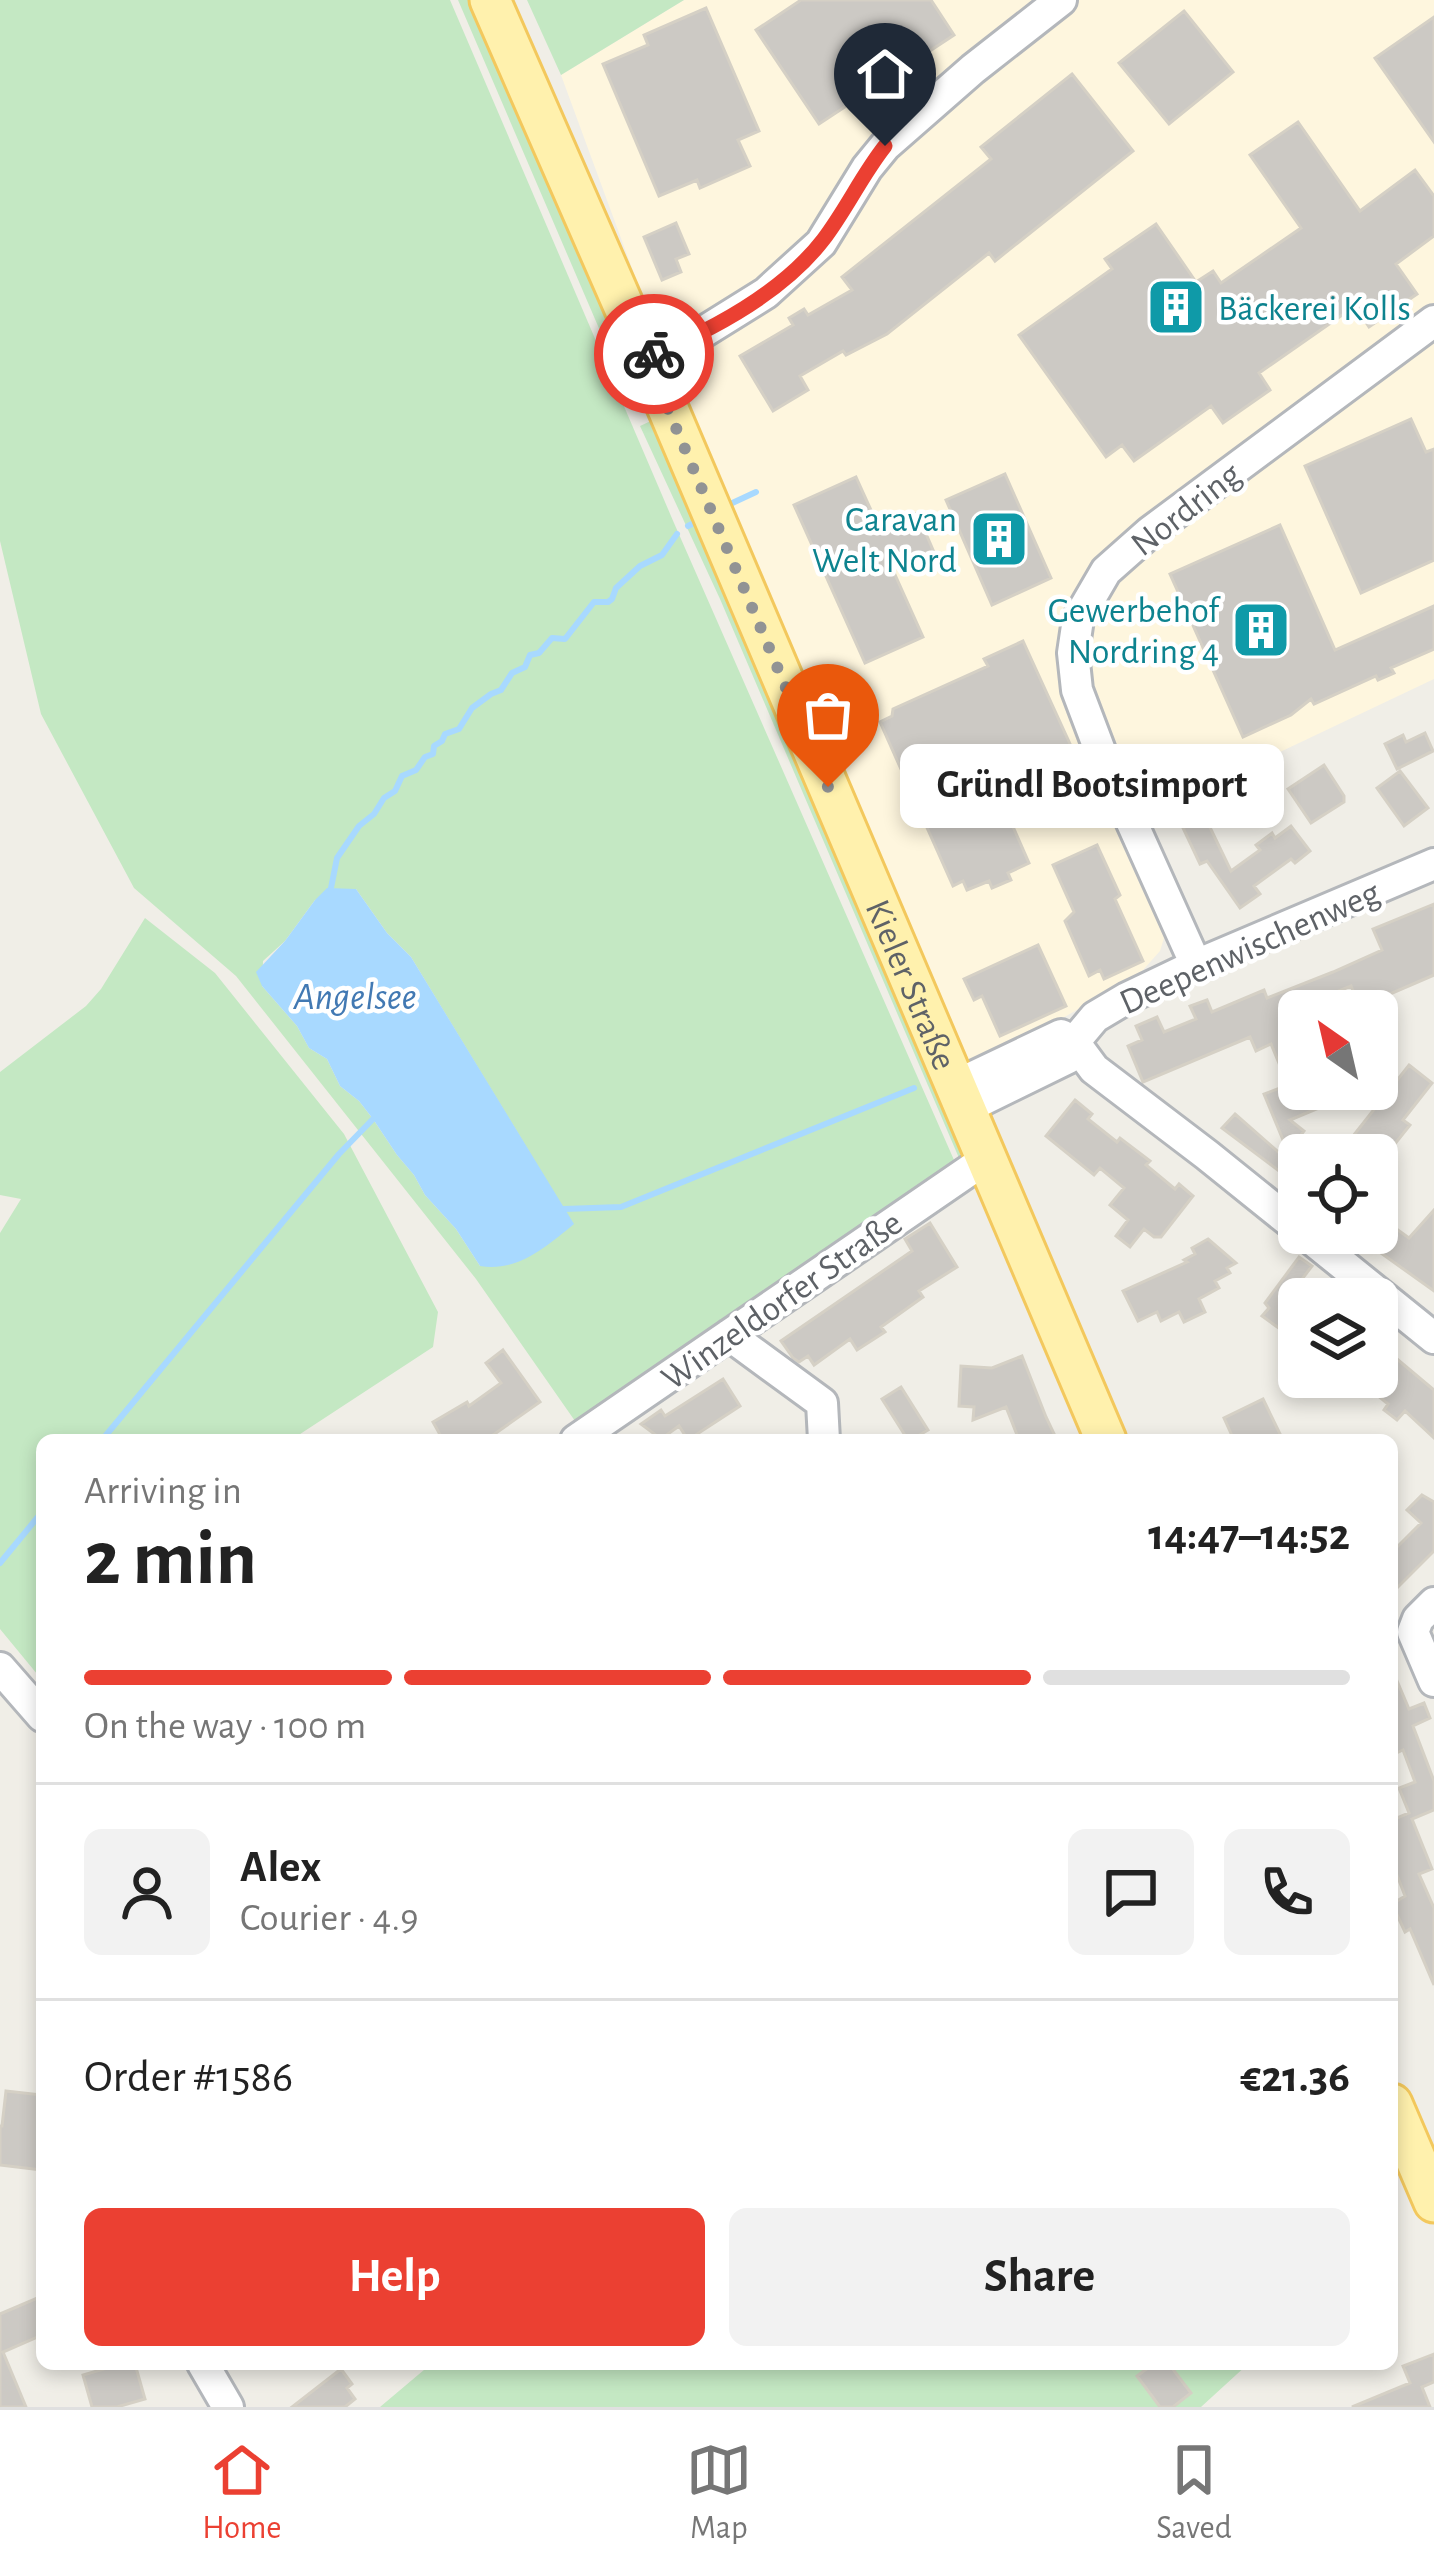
<!DOCTYPE html>
<meta charset="utf-8">
<style>
body{margin:0;font-family:"Alegreya Sans",sans-serif;background:#f2f2f2;color:#222;height:100vh;display:flex;flex-direction:column;font-size:45px;white-space:nowrap}
*{box-sizing:border-box;margin:0}
p{font-size:39px;color:#767676}
.icon{flex:none;width:66px;height:66px;fill:none;stroke:currentColor;stroke-width:2;stroke-linecap:round;stroke-linejoin:round}
.map{position:relative;flex:1;overflow:hidden}
.drawer{position:absolute;left:36px;top:1434px;width:1362px;height:936px;display:flex;flex-direction:column;background:#fff;border-radius:18px;box-shadow:0 6px 18px #0003}
.drawer>*{flex:none}
.needle{width:78px;rotate:326deg}
.fabs{position:absolute;left:1278px;top:990px;display:grid;gap:24px}
.fabs a{display:grid;place-items:center;width:120px;height:120px;border-radius:18px;background:#fff;box-shadow:0 6px 18px #0003;font-size:60px}
.pin{position:absolute;display:grid;place-items:center;width:102px;height:102px;color:#fff;margin:-123px -51px;border-radius:50% 50% 50% 0;rotate:-45deg;box-shadow:0 0 12px #0007}
.pin .icon{rotate:45deg}
.courier{position:absolute;display:grid;place-items:center;width:120px;height:120px;margin:-60px;border:9px solid #eb4032;border-radius:50%;background:#fff;color:#222;box-shadow:0 3px 15px #0007}
.bubble{position:absolute;height:84px;border-radius:18px;background:#fff;box-shadow:0 6px 18px #0003;font-size:39px;font-weight:700;line-height:84px;text-align:center}
.headline em{font-style:normal;font-weight:700}
.headline div{display:flex;flex-direction:column-reverse}
.headline{display:flex;align-items:center;justify-content:space-between;height:204px;padding:0 48px}
h1{font-size:78px;font-weight:700;line-height:90px}
.bar{display:grid;grid-template-columns:repeat(4,1fr);gap:18px 12px;align-content:center;height:144px;padding:0 48px}
.bar i{height:15px;border-radius:9px;background:#e0e0e0}
.bar .selected{background:#eb4032}
.bar p{grid-column:span 4}
.line{display:flex;align-items:center;gap:30px;padding:0 48px;border-top:3px solid #e0e0e0}
.line div{flex:1}
.round{display:grid;place-items:center;flex:none;width:126px;height:126px;border-radius:18px;background:#f2f2f2}
.primary-button{display:flex;gap:24px;margin-top:auto;padding:24px 48px}
.primary-button a{flex:1;height:138px;border-radius:18px;background:#eb4032;color:#fff;font-size:48px;font-weight:700;line-height:138px;text-align:center}
.primary-button a+a{background:#f2f2f2;color:#222}
.dock{display:flex;justify-content:space-around;align-items:center;height:168px;border-top:3px solid #e0e0e0;background:#fff;font-size:33px;color:#767676}
.dock a{display:grid;justify-items:center;gap:6px}
.dock .selected{color:#eb4032}
.map>svg:first-child{display:block}
</style>
<div class="map">
<svg width="1434" height="2407" viewBox="0 0 1434 2407">
<rect width="100%" height="100%" fill="#f0eee7"/>
<path fill="#fef6de" d="M684,0H1434V679L1120,828L1164,938L1160,951L1143,970L1075,1011L1019,1043L962,1067L676,388L561,75Z"/>
<path fill="#c4e8c3" fill-rule="evenodd" d="M0,0H450L674,523L954,1160L575,1421L476,1279L236,976L134,888L41,714L0,541ZM356,889L387,933L411,957L573,1224L480,1266L456,1229L425,1195L414,1175L397,1155L373,1119L359,1101L340,1086L327,1059L309,1048L297,1026L262,986L263,961L285,941L315,900Z
M458,0H475L626,356L613,361Z
M527,0H684L561,75Z
M655,419L964,1144L959,1158L720,599L640,426Z
M145,918L215,973L344,1134L438,1312L433,1347L291,1440H42V1680L0,1629V1233L21,1199L0,1195V1072L86,1006L101,989Z
M431,2364H1248L1201,2407H380Z"/>
<path fill="#a8d9ff" d="M327,888L356,889L387,933L411,957L574,1224C546,1247 518,1272 480,1266L456,1229L425,1195L414,1175L397,1155L373,1119L359,1101L340,1086L327,1059L309,1048L297,1026L262,986L256,972L285,941L315,900Z"/>
<g fill="none" stroke-linecap="round" stroke-linejoin="round">
<path stroke="#a8d9ff" stroke-width="6" d="M728,505L756,492
M688,526L692,524
M331,888L337,858L359,826L374,814L384,798L395,791L402,776L416,770L425,757L433,754L434,746L442,741L445,734L459,729L472,708L491,694L501,690L512,673L525,667L530,655L539,653L552,638L565,639L594,602H608L612,599L616,588L640,566L662,555L677,534
M564,1209L621,1207L914,1088
M102,1440L339,1154L373,1119
M0,1563L42,1512"/>
</g>
<path fill="#ccc9c4" stroke="#d5d0c5" stroke-width="3" d="M801,0H931L954,35L819,124L756,30Z
M706,8L759,131L738,140L750,166L700,188L697,180L659,196L603,64L648,45L644,35Z
M1184,11L1233,72L1169,124L1119,63Z
M1434,17V142L1375,58Z
M1072,74L1133,151L995,261L989,253L887,334L846,355L843,351L800,376L808,390L773,411L740,356L793,325L789,318L804,309L808,315L852,290L842,277L991,159L981,147Z
M1298,122L1360,211L1415,170L1434,196V236L1396,264L1417,294L1369,327L1355,306L1259,373L1270,390L1223,423L1211,406L1134,461L1122,445L1106,457L1019,335L1112,269L1105,259L1156,224L1196,282L1213,271L1221,283L1301,228L1250,155Z
M676,223L689,254L676,259L681,272L662,280L644,237Z
M1411,419L1426,452L1434,449V560L1361,593L1305,466Z
M1005,474L1051,578L992,605L946,500Z
M856,477L880,530L917,513L933,550L892,568L923,637L865,663L794,505Z
M1280,525L1335,650L1434,606V649L1391,668L1394,673L1378,680L1376,676L1314,704L1311,699L1291,715L1243,737L1170,574Z
M1023,641L1081,768L1003,804L1029,863L1008,873L1011,880L992,888L989,881L967,890L963,881L953,886L880,722L892,716L893,709L988,666L984,659Z
M1425,733L1433,751L1397,769L1385,744L1403,735L1406,742Z
M1324,765L1344,796V802L1311,823L1288,789Z
M1400,771L1428,808L1404,826L1377,788Z
M1205,817L1231,871L1260,850L1256,845L1272,833L1275,838L1291,826L1310,851L1295,863L1291,859L1254,886L1260,894L1240,908L1207,861L1200,864L1183,828Z
M1097,845L1120,895L1115,899L1143,961L1104,979L1100,970L1089,976L1065,921L1074,912L1053,865Z
M1434,904V975L1360,1007L1351,986L1299,1007V1089H1364L1290,1120L1304,1131L1288,1152L1264,1094L1288,1085L1271,1044L1256,1051L1250,1037L1143,1082L1128,1046L1142,1040L1136,1026L1157,1017L1164,1032L1196,1019L1190,1006L1207,1000L1212,1012L1264,990L1267,998L1333,972L1382,950L1373,929Z
M1038,945L1066,1006L1000,1036L982,996L974,1000L964,979Z
M1409,1065L1432,1083L1403,1120L1410,1125L1386,1155H1338Z
M1075,1100L1092,1114L1088,1119L1117,1142L1120,1138L1150,1161L1146,1165L1175,1189L1179,1184L1193,1196L1161,1237H1154L1144,1229L1130,1247L1116,1236L1128,1220L1110,1205L1124,1188L1100,1168L1094,1175L1046,1136Z
M1235,1114L1299,1170L1291,1180L1222,1128Z
M1434,1210V1291L1353,1233H1377V1215L1409,1238Z
M930,1223L957,1267L919,1291L923,1297L881,1327L885,1332L857,1350L850,1339L814,1365L808,1356L799,1362L793,1358L781,1341L912,1251L905,1239Z
M1208,1239L1236,1263L1227,1268L1230,1273L1215,1281L1219,1288L1199,1299L1205,1312L1184,1322L1179,1312L1161,1321L1157,1312L1138,1321L1123,1291L1187,1262L1184,1260L1195,1254L1192,1248Z
M1299,1257L1312,1266L1296,1287L1299,1290V1327L1288,1319L1280,1329L1262,1316L1269,1308L1265,1303Z
M503,1350L540,1402L486,1440H443L433,1422L467,1402L469,1406L501,1383L486,1363Z
M1391,1354L1434,1390V1438L1405,1411L1397,1420L1384,1410L1388,1404L1365,1385L1372,1377H1377V1371Z
M1022,1356L1046,1417L1057,1440H1019L1006,1407L973,1420L974,1407L959,1406L961,1366L992,1368Z
M723,1379L740,1406L688,1440L679,1426L661,1439L641,1424L661,1410L665,1416Z
M901,1387L928,1430L911,1440H908L882,1399Z
M1263,1399L1283,1440H1234L1224,1418Z
M1422,1495L1434,1502V1551L1392,1593V1552L1421,1523L1407,1510Z
M1392,1669L1409,1709L1424,1703L1430,1718L1413,1726L1434,1781V1810L1412,1819L1432,1869L1419,1874L1434,1908V1985L1410,1929L1405,1932L1392,1904L1405,1896L1392,1862V1820L1409,1813L1399,1788L1415,1782L1403,1750L1392,1755Z
M6,2091L42,2095V2170L0,2165V2126H2Z
M42,2296V2335L3,2352L26,2407H0V2314Z
M1434,2354V2382L1422,2387L1430,2407H1352L1410,2383L1403,2366Z
M121,2364H135L145,2399L117,2407H92L83,2375Z
M1153,2364H1169L1191,2393L1173,2407H1160L1137,2376Z
M341,2369L352,2384L347,2388L355,2399L345,2407H292Z"/>
<g fill="none" stroke-linecap="round" stroke-linejoin="round">
<defs>
<path id="minor" d="M646,357L697,336L766,293L821,243L867,168L885,146L973,69L1061,0
M1196,965L1102,756L1077,690L1073,653L1078,619L1106,571L1150,532L1434,321
M1074,1042L1094,1069L1207,1155L1299,1229
M954,1086L1061,1035L1074,1042
M964,1109L1068,1058L1074,1042L1095,1017L1127,998L1196,965L1434,864
M1304,1233L1434,1338
M729,1335L822,1403L824,1440
M576,1440L986,1159
M1434,1603L1418,1619L1413,1632L1434,1681
M0,1668L42,1716
M203,2364L228,2407"/>
<g id="major">
<path id="s1" d="M490,0L646,357L1106,1440"/>
<path d="M1392,2104L1434,2202"/>
</g>
</defs>
<use href="#minor" stroke="#b4b7bb" stroke-width="36"/>
<use href="#major" stroke="#f3c85d" stroke-width="45"/>
<use href="#minor" stroke="#fff" stroke-width="30"/>
<use href="#major" stroke="#fff1ad" stroke-width="39"/>
</g>
<g fill="none" stroke-linecap="round" stroke-linejoin="round">
<path stroke="#919394" stroke-width="12" stroke-dasharray="0 21.6" d="M654,354L646,357L828,787"/>
<path stroke="#eb4032" stroke-width="15" d="M654,354C714,329 782,293 823,240C846,210 862,175 885,146"/>
</g>
<defs>
<symbol id="building-square" viewBox="-11 -11 22 22"><rect x="-9" y="-9" width="18" height="18" rx="4" fill="#0f9aa8" stroke="#fff"/><path d="M-4-6H4V6H1V3H-1V6H-4ZM-2.5-4.3h1.7v1.8h-1.7ZM.8-4.3h1.7v1.8H.8ZM-2.5-1h1.7V.8h-1.7ZM.8-1h1.7V.8H.8Z" fill="#fff"/></symbol>
</defs>
<g fill-rule="evenodd">
<use href="#building-square" x="1143" y="274" width="66" height="66"/>
<use href="#building-square" x="966" y="506" width="66" height="66"/>
<use href="#building-square" x="1228" y="597" width="66" height="66"/>
</g>
<g text-anchor="middle" stroke-width="9" stroke-linejoin="round" paint-order="stroke">
<g font-size="36" fill="#0d838f" stroke="#fff" text-anchor="end">
<text x="1218" y="320" text-anchor="start">Bäckerei Kolls</text>
<text x="957" y="531">Caravan<tspan x="957" dy="41">Welt Nord</tspan></text>
<text x="1219" y="622">Gewerbehof<tspan x="1219" dy="41">Nordring 4</tspan></text>
</g>
<g font-size="36" fill="#5e6267" stroke="#fff">
<text transform="translate(1185 508) rotate(-38)" y="13">Nordring</text>
<text transform="translate(1249 946) rotate(-24)" y="13">Deepenwischenweg</text>
<text dy="13" stroke="none"><textPath href="#s1" startOffset="1071">Kieler Straße</textPath></text>
<text transform="translate(781 1299) rotate(-35)" y="13">Winzeldorfer Straße</text>
</g>
<g font-size="39" font-style="italic" fill="#4279b3" stroke="#fff">
<text x="355" y="1009">Angelsee</text>
</g>
</g>
</svg>
<div class="fabs">
<a><svg class="needle" viewBox="-14 -14 28 28"><path d="M0-13l5 13h-10z" fill="#e53935"/><path d="M0 13l5-13h-10z" fill="#767676"/></svg></a>
<a><svg class="icon" aria-label="locate" viewBox="0 0 24 24"><circle cx="12" cy="12" r="6"/><path d="M12 2v4M12 18v4M2 12h4M18 12h4"/></svg></a>
<a><svg class="icon" aria-label="layers" viewBox="0 0 24 24"><path d="M12 4l9 5-9 5-9-5zM3 14l9 5 9-5"/></svg></a>
</div>
<div class="pin" style="left:828px;top:787px;background:#ea580c"><svg class="icon" aria-label="bag" viewBox="0 0 24 24"><path d="M5 8h14l-1 12H6zM9 8a3 3 0 0 1 6 0"/></svg></div>
<div class="pin" style="left:885px;top:146px;background:#1f2937"><svg class="icon" aria-label="home" viewBox="0 0 24 24"><path d="M3 11l9-7 9 7M6 9v11h12V9"/></svg></div>
<div class="courier" style="left:654px;top:354px"><svg class="icon" aria-label="bike" viewBox="0 0 24 24"><circle cx="6" cy="16" r="4"/><circle cx="18" cy="16" r="4"/><path d="M6 16l4-8h5l3 8M10 8l3 8H6M13 5h3"/></svg></div>
<div class="bubble" style="left:900px;top:744px;width:384px">Gründl Bootsimport</div>
<section class="drawer">
<div class="headline"><div><h1>2 min</h1><p>Arriving in</p></div><em>14:47–14:52</em></div>
<div class="bar"><i class="selected"></i><i class="selected"></i><i class="selected"></i><i></i><p>On the way · 100 m</p></div>
<div class="line" style="height:216px"><a class="round"><svg class="icon" aria-label="person" viewBox="0 0 24 24"><circle cx="12" cy="8" r="4"/><path d="M4 21q1-7 8-7t8 7"/></svg></a><div><b>Alex</b><p>Courier · 4.9</p></div><a class="round"><svg class="icon" aria-label="chat" viewBox="0 0 24 24"><path d="M4 5h16v11H9l-5 4z"/></svg></a><a class="round"><svg class="icon" aria-label="phone" viewBox="0 0 24 24"><path d="M5 4h4l2 5-3 2q2 4 5 5l2-3 5 2v4C11 20 4 13 5 4z"/></svg></a></div>
<div class="line" style="height:156px"><div>Order #1586</div><b>€21.36</b></div>
<div class="primary-button"><a>Help</a><a>Share</a></div>
</section>
</div>
<nav class="dock">
<a class="selected"><svg class="icon" aria-label="home" viewBox="0 0 24 24"><path d="M3 11l9-7 9 7M6 9v11h12V9"/></svg>Home</a>
<a><svg class="icon" aria-label="map" viewBox="0 0 24 24"><path d="M3 6l6-2 6 2 6-2v14l-6 2-6-2-6 2zM9 4v14M15 6v14"/></svg>Map</a>
<a><svg class="icon" aria-label="saved" viewBox="0 0 24 24"><path d="M7 4h10v16l-5-4-5 4z"/></svg>Saved</a>
</nav>
